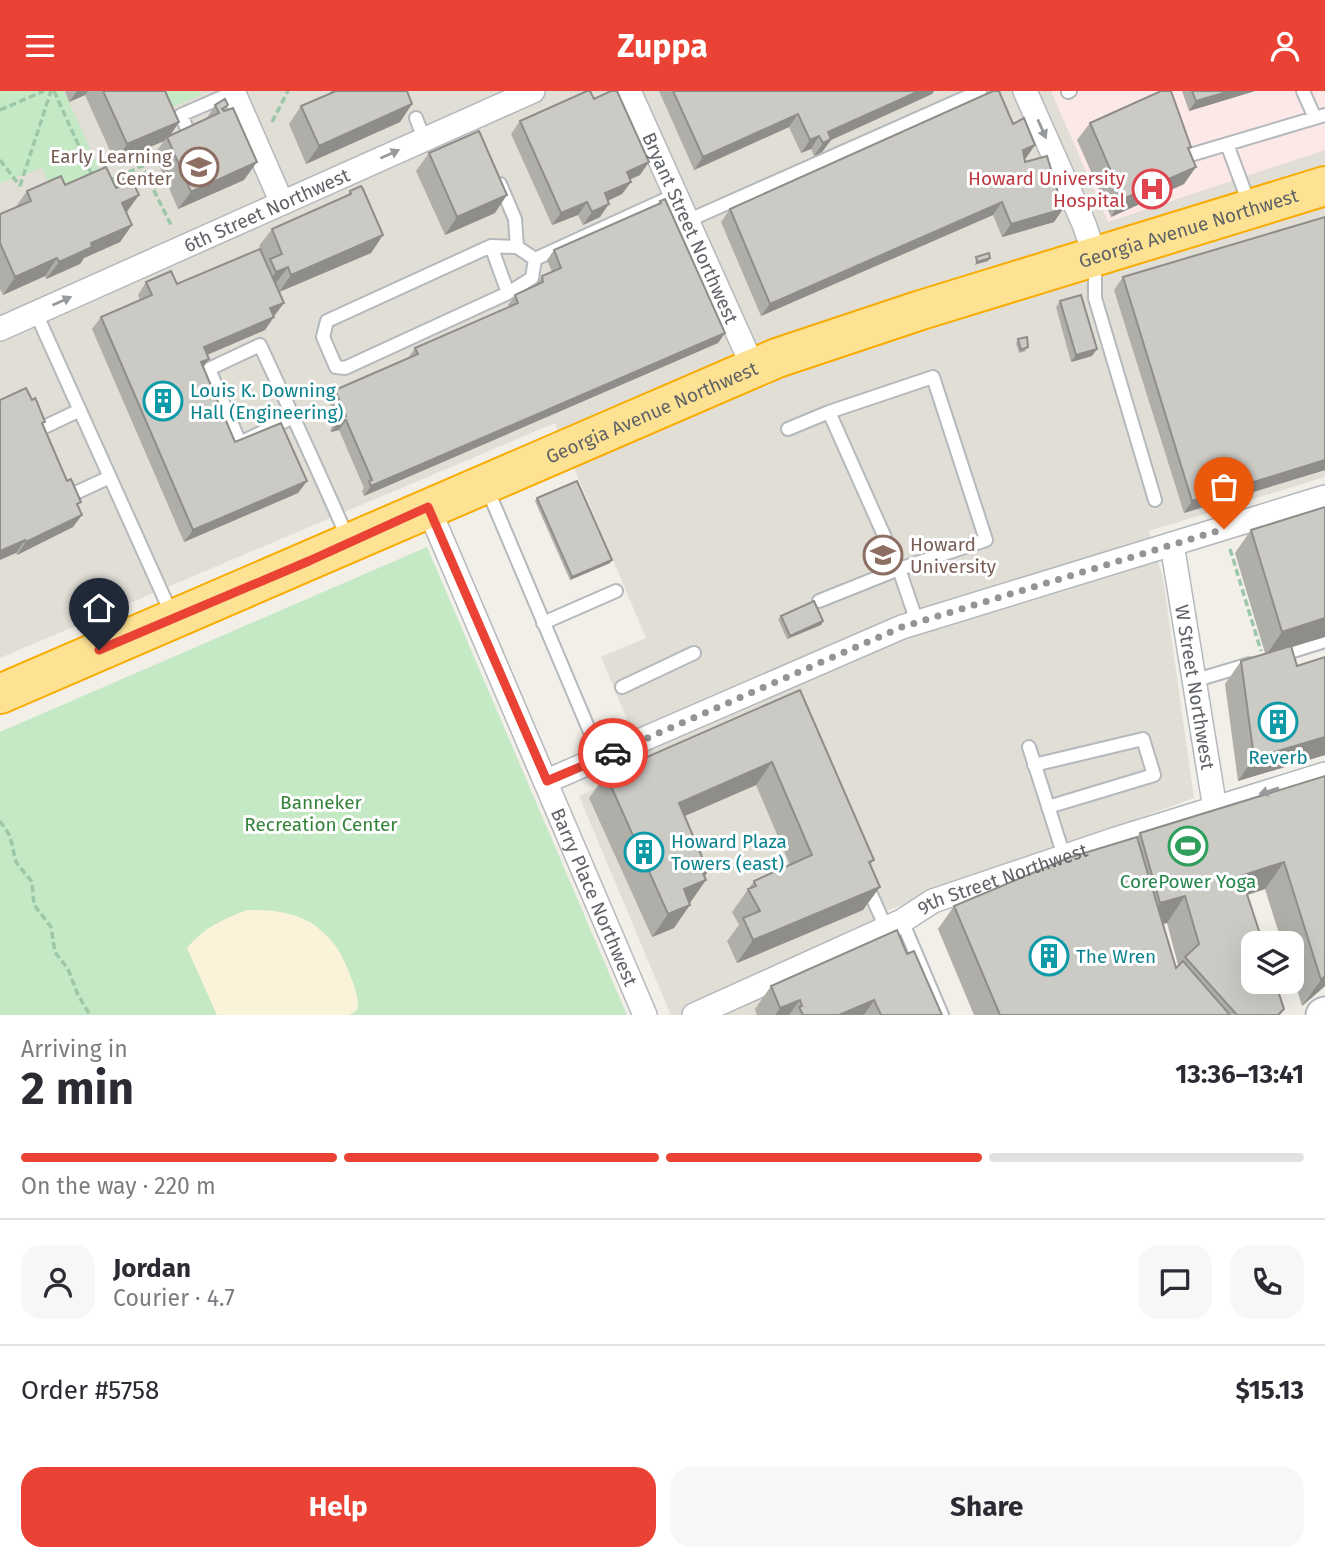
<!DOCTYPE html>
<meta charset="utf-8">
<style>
body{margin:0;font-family:"Fira Sans",sans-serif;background:#f7f7f7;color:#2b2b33;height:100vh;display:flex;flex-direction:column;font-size:26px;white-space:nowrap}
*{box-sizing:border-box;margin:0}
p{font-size:23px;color:#7c7c81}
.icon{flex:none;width:38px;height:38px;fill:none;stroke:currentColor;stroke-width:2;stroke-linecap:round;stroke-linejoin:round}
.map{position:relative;height:924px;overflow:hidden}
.panel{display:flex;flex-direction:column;background:#fff;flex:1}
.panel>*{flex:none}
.controls{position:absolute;left:1241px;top:840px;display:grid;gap:14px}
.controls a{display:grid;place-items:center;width:63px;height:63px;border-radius:14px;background:#fff;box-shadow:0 7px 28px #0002;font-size:35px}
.pin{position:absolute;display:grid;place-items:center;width:60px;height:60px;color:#fff;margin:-72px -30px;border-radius:50% 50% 50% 0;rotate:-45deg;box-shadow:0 0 7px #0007}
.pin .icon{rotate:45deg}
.courier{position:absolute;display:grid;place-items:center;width:70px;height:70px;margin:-35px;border:5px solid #ea4335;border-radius:50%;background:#fff;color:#222;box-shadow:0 2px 9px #0007}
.headline em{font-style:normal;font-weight:700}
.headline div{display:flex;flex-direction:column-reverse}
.headline{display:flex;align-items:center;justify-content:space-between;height:119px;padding:0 21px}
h1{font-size:46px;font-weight:700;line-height:52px}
.bar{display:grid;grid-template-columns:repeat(4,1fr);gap:10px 7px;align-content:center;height:84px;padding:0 21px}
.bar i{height:9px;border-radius:5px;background:#e1e1e2}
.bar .current{background:#ea4335}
.bar p{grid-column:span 4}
.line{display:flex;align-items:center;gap:18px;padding:0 21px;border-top:2px solid #e1e1e2}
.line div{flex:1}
.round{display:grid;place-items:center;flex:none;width:74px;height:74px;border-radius:21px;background:#f7f7f7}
.button{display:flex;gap:14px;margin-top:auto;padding:14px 21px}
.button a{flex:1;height:80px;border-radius:21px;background:#ea4335;color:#fff;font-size:28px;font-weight:700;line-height:80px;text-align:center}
.button a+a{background:#f7f7f7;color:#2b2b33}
header{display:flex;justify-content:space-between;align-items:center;height:91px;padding:0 21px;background:#ea4335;color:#fff;font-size:32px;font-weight:700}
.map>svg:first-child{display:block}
</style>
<header><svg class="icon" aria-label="menu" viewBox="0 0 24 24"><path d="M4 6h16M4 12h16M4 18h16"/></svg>Zuppa<svg class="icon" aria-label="person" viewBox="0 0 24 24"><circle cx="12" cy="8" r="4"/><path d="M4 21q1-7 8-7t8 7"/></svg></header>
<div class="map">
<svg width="1325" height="924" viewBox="0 0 1325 924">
<rect width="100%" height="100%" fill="#f1efe8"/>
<path fill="#e1ded6" d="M0,0H1325V386L1149,440L1163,487L1194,707L886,820L930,924H667L670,922L579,705L646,674L601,566L646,547L555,332L0,567Z"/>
<path fill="#fce8e6" d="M1051,0H1325V59L1108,131Z"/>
<path fill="#c5e8c5" d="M0,0H64L101,82L53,102L42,77L0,92Z
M158,0H199L201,4L165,19Z
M427,456L627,924H0V641Z"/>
<path fill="#fbf3d9" d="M247,819C270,819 289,820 310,831C319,837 331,848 337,857C344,867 362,908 357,918C356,921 351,923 349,924H217L187,857C203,837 223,828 247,819Z"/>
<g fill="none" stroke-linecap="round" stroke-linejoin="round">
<defs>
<path id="lane" d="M1303,0L1315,27
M1068,1L1070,0
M416,27L424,48
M188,40L181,24L234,1
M1227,53L1250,115
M1183,56L1187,65L1325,24
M500,93L515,128L517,156
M687,130L980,0
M491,155L508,202
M535,168L517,156L491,155L327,230L323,246L336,276L345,277L508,202L532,187L535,168L675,104
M1095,169V207L1155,409
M36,222L172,524
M933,286L986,449L899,478L829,321Z
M293,326L240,352L209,278L260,254C290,319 320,383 348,448
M40,338L80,319
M788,338L829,321
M486,395L601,667
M71,404L110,386
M819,510L899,478L917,531
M543,532L616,500
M1277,565L1325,550
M1193,590L1250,573
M622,596L694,562
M1029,656L1064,765
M1034,674L1143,648L1154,684L1048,716
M866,792L886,837
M902,830L942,924"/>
<g id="street">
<path d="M233,0L282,112"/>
<path id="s1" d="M629,0L753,276"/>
<path d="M1025,0L1084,133L1095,165"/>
<path id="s2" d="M0,238L533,0"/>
<path id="s3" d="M428,416L645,924"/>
<path id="s4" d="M1172,453L1217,730"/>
<path d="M547,690L902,536L1325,406"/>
<path id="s5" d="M694,924L902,830L933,810L1116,748L1325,683"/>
</g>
<path id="secondary" d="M1323,924L1325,923"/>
<g id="highway">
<path id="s6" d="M0,603L777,267L921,219L1325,95"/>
</g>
</defs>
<use href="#lane" stroke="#b5b8bc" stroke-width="16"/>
<use href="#street" stroke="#b5b8bc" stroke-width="26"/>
<use href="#secondary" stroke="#b6babf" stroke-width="37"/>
<use href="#highway" stroke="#f9ab00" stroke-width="42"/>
<path stroke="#9cc7a9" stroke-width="3.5" stroke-dasharray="7 3.5" stroke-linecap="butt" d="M54,0L92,84
M0,19L44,0
M272,31L288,0
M0,69L20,95
M109,90L142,75L172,136
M20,95L51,0
M1230,458L1261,560
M0,730L10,745L16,771L32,791L34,814L51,836L55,861L68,878L78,904L90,924"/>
<use href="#lane" stroke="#fff" stroke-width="12"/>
<use href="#street" stroke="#fff" stroke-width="23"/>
<use href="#secondary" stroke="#fff" stroke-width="33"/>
<use href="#highway" stroke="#fde293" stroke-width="38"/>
</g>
<path fill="#afaea9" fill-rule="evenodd" d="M65,0H165L179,31L170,44L206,28L215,14H228L224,20L244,89L178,118L154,63L164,50L115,71L85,4L69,11Z
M331,0H407L412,13L400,31L306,73L289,33L301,15L329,3Z
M659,0H934L932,3L831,49L822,61L814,65L811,58L801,62L789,36L694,79Z
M1182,0H1255L1189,20Z
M594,8L640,84L630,88L631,91L622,103L608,110L600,126L583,134L578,124L552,134L511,43L520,30Z
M1090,32L1191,56L1189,59L1184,93L1111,126L1077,49Z
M1013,33L1035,54L1025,67V71L1063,118L1054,131L1002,146L993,124L761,225L721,131L730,118Z
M429,62L495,122L445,144L416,80Z
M130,85L127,122L132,134L120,151L84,167L80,173L46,188L45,185L3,204L0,198V123L15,117L27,100L65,94L115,97L122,89Z
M350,100L383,144L371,162L279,201L284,212L273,225L265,239L207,264L209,268L203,276L235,351L307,390L298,402L184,451L92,238L101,226L140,209L138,204L146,191L177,193L262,162L259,155L272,138L346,106Z
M660,110L725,242L718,252L364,405L362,400L364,397L339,339L331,341L330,339L337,329L328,308L335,299L408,267L415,257L509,216L508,214L515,204L536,195L542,185L552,181L547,169L554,159L658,113Z
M1123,186L1325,379L1184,422L1114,199Z
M1060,210L1092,265L1071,271L1056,216Z
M1018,248L1026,260L1019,262L1016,252Z
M43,334L78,415L73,436L17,464L16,462Z
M537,407L610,472L570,489L535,410Z
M1325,416V546L1291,556L1297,575L1325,566V664L1238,690L1225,593L1241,570L1265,562L1235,462L1251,439Z
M781,525L823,530L821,534L787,548L778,528Z
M800,599L874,769L870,774L863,819L737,872L727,850L739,834L732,821L754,790L790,774L756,694L684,725L708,780L674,837L652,846L589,707L606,684Z
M1325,685V895L1302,915L1292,882V852H1282L1265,798L1247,804L1284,918L1280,924H974L938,838L954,815L1137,746L1140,742ZM1167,832L1178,874L1176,877L1163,833Z
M907,863L942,924H757L755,918L771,895Z"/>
<path fill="#8f8d8a" d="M77,0H88L85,4L69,11Z
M919,0H934L932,3L831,49L822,61L814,65L823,52L828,41Z
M1230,0H1255L1189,20L1196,10Z
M412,13L400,31L306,73L319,55Z
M798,23L789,36L694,79L703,66Z
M179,31L168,48L167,46L164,50L115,71L127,53Z
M819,45L811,58L801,62L810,49Z
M1035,54L1026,67L1014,72L1023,59Z
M257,71L244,89L178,118L191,101Z
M649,71L640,84L618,94L627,81Z
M1196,76L1184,93L1111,126L1123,108Z
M631,91L622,103L596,115L605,102Z
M139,104L126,122L122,112Z
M507,104L495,122L445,144L457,126Z
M587,111L578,124L552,134L561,122Z
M1002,111L993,124L761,225L770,213Z
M609,113L600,126L583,134L592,121Z
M1063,118L1054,131L1002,146L1011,133Z
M132,134L120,151L84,167L80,173L46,188L59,171L91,152Z
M383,144L371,162L279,201L291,184Z
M57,167L45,185L3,204L15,186Z
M990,167L988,170L974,174L977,171Z
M288,176L275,193L263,198L276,181Z
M284,212L275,224L261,230L270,217Z
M274,226L265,239L195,269L204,256Z
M725,242L718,252L364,405L371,395Z
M1097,258L1092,265L1071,271L1076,264Z
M209,268L200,281L201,271Z
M346,329L339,339L331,341L338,331Z
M1325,369V379L1184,422L1192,410Z
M307,390L298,402L184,451L193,439Z
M82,424L73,436L17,464L26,451Z
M25,449L16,462L0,469V460Z
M612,469L610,472L570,489L572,486Z
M1325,527V546L1266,564L1282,541Z
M823,530L821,534L787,548L790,545Z
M1325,646V664L1238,690L1254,667Z
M772,671L756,694L662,735L679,712Z
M1284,771L1265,798L1222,812L1241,785Z
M708,780L700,792L706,789L690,812L684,798L703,782Z
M880,796L863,819L737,872L753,849Z
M1185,805L1167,832L1142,839L1160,812Z
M690,814L674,837L652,846L668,823Z
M1325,885V895L1302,915L1321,889Z
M800,909L789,924H775L780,917Z
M874,909L864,924H839Z"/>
<path fill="#cccac5" stroke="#8f8d8a" stroke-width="2" d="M103,0H165L179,31L127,53Z
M336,0H407L412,13L319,55L301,15Z
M587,0H590L594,8L611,0H617L649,71L627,81L631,91L605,102L609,113L592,121L587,111L561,122L520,30Z
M673,0H919L828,41L831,48L823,52L819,45L810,49L798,23L703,66Z
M993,0H999L1013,33L1024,27L1035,54L1023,59L1025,71L1047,65L1063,118L1011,133L1002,111L770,213L730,118Z
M1161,0H1171L1191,56L1188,57L1196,76L1123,108L1090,32Z
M1192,0H1230L1196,10Z
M225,8L228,14L222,18L224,20L233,17L257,71L191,101L167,46L219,22L215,14Z
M479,40L507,104L457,126L429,62Z
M106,76L116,97L124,94L122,89L130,85L139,104L122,112L132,134L91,152L92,156L59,171L57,167L15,186L0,152V123L31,110L27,100L61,85L65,94Z
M361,95L363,98L383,144L291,184L288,176L276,181L270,168L282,163L272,138L351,103L350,100Z
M665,108L725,242L371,395L369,390L372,389L346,329L338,331L337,329L346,325L335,299L418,263L415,257L518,212L515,204L543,191L542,185L561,177L554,159L661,112L660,110Z
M1325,126V369L1192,410L1123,186Z
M260,158L284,212L270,217L274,226L204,256L209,268L201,271L235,351L281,332L307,390L193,439L101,226L152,204L146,191L169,181L171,180L177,193Z
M989,162L990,167L977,171L976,166Z
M1081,204L1097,258L1076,264L1060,210Z
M1027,246L1028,256L1021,259L1018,248Z
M26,297L32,309L35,307L37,311L45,331L42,332L67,390L71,388L78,404L81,411L77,413L82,424L26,451L25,449L0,460V309Z
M577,390L612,469L572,486L537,407Z
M1325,416V527L1282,541L1251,439Z
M814,510L823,530L790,545L781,525Z
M1291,555L1297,575L1325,566V646L1254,667L1241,570Z
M800,599L874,769L869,771L880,796L753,849L743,827L760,820L748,798L756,795L754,790L812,764L772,671L679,712L708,780L703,782L706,789L684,798L690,814L668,823L606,684Z
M1325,685V885L1321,889L1284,771L1241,785L1263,852H1253V891H1275L1284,918L1278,924H1237L1185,866L1199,853L1185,805L1160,812L1140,742Z
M1137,746L1176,877L1183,870L1230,924H1000L954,815L1068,767Z
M897,839L907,863L914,860L942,924H881L874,909L839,924H803L799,916L802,915L800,909L780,917L771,895Z"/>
<defs><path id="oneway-solid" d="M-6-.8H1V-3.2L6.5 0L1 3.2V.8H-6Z" transform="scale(1.75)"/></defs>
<g fill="#979a9d">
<use href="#oneway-solid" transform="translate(1042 38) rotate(66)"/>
<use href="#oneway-solid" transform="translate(390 63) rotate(-24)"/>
<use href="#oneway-solid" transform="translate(62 210) rotate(-24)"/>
<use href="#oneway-solid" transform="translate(1269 700) rotate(163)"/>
</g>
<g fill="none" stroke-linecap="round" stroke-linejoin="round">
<path stroke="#929495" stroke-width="7" stroke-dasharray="0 12.6" d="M613,662L902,536L1224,438"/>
<path stroke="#ea4335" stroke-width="9" d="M99,559L309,470L428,416L547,690L613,662"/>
</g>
<defs>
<symbol id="school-ring" viewBox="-11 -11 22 22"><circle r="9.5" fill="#fff" stroke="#8d6e63" stroke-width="1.5"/><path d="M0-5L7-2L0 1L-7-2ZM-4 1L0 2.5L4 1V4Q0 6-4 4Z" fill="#8d6e63"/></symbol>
<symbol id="hospital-ring" viewBox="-11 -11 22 22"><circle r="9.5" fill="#fff" stroke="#e0444e" stroke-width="1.5"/><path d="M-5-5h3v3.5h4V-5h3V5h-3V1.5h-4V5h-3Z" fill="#e0444e"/></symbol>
<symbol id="building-ring" viewBox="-11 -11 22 22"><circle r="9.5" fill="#fff" stroke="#0f9aa8" stroke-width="1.5"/><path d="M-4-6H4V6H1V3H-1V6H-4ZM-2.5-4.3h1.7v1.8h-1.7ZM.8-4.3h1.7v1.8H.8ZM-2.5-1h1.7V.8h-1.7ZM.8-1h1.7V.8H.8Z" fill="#0f9aa8"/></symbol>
<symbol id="university-ring" viewBox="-11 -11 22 22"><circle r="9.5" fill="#fff" stroke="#8d6e63" stroke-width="1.5"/><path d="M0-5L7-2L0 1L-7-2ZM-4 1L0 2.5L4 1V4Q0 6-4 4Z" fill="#8d6e63"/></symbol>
<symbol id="stadium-ring" viewBox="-11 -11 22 22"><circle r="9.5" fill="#fff" stroke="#2e9e5b" stroke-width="1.5"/><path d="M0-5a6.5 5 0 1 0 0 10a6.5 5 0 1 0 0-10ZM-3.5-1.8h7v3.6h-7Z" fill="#2e9e5b"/></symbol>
</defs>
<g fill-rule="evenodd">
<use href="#school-ring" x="177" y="54" width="44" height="44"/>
<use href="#hospital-ring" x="1130" y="76" width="44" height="44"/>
<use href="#building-ring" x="141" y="288" width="44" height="44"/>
<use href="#university-ring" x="861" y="442" width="44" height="44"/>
<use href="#building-ring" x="1256" y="609" width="44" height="44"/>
<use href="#stadium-ring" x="1166" y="733" width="44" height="44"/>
<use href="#building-ring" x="622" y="739" width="44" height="44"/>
<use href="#building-ring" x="1027" y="843" width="44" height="44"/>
</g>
<g text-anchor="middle" stroke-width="6" stroke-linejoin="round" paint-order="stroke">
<g font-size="19" fill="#785e54" stroke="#fff" text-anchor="end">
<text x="172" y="72">Early Learning<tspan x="172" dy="22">Center</tspan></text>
<text x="910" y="460" text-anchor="start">Howard<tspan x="910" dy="22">University</tspan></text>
</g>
<g font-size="19" fill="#be3a42" stroke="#fff" text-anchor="end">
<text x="1125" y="94">Howard University<tspan x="1125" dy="22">Hospital</tspan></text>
</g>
<g font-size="19" fill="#5f6368" stroke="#fff">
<text dy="7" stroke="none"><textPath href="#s2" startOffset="292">6th Street Northwest</textPath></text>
<text dy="7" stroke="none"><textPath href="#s6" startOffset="1278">Georgia Avenue Northwest</textPath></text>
<text dy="7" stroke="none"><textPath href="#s1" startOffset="150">Bryant Street Northwest</textPath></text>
<text dy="7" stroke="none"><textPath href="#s6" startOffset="710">Georgia Avenue Northwest</textPath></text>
<text dy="7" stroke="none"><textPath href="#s4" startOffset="145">W Street Northwest</textPath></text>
<text dy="7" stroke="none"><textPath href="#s5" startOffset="338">9th Street Northwest</textPath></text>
<text dy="7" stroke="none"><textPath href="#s3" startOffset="424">Barry Place Northwest</textPath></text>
</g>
<g font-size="19" fill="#0d838f" stroke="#fff" text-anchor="start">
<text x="190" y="306">Louis K. Downing<tspan x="190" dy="22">Hall (Engineering)</tspan></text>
<text x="1278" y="673" text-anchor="middle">Reverb</text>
<text x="671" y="757">Howard Plaza<tspan x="671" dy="22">Towers (east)</tspan></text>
<text x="1076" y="872">The Wren</text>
</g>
<g font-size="19" fill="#348238" stroke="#fff">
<text x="321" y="718">Banneker<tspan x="321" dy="22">Recreation Center</tspan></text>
</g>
<g font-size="19" fill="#27864d" stroke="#fff">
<text x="1188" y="797">CorePower Yoga</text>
</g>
</g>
</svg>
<div class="controls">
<a><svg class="icon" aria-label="layers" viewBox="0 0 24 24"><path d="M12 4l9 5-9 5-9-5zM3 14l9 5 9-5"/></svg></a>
</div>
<div class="pin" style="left:1224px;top:438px;background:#ea580c"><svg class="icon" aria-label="bag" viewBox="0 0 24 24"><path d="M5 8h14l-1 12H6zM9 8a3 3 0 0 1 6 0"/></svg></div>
<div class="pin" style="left:99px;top:559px;background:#1f2937"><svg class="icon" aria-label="home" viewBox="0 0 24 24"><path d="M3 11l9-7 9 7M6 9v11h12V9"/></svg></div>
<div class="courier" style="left:613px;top:662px"><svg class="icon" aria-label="car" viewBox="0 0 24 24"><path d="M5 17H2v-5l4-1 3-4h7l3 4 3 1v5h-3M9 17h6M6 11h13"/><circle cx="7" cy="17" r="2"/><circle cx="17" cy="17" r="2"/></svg></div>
</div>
<section class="panel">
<div class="headline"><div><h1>2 min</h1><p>Arriving in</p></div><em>13:36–13:41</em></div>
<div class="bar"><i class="current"></i><i class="current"></i><i class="current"></i><i></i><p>On the way · 220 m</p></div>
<div class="line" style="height:126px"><a class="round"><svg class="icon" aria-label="person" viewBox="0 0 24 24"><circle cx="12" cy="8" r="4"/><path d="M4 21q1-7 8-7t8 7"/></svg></a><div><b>Jordan</b><p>Courier · 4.7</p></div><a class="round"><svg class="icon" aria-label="chat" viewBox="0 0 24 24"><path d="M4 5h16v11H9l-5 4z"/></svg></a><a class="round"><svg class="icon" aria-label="phone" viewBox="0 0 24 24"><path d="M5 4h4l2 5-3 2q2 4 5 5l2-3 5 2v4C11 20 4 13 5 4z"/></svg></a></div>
<div class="line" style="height:91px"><div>Order #5758</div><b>$15.13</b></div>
<div class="button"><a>Help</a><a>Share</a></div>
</section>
